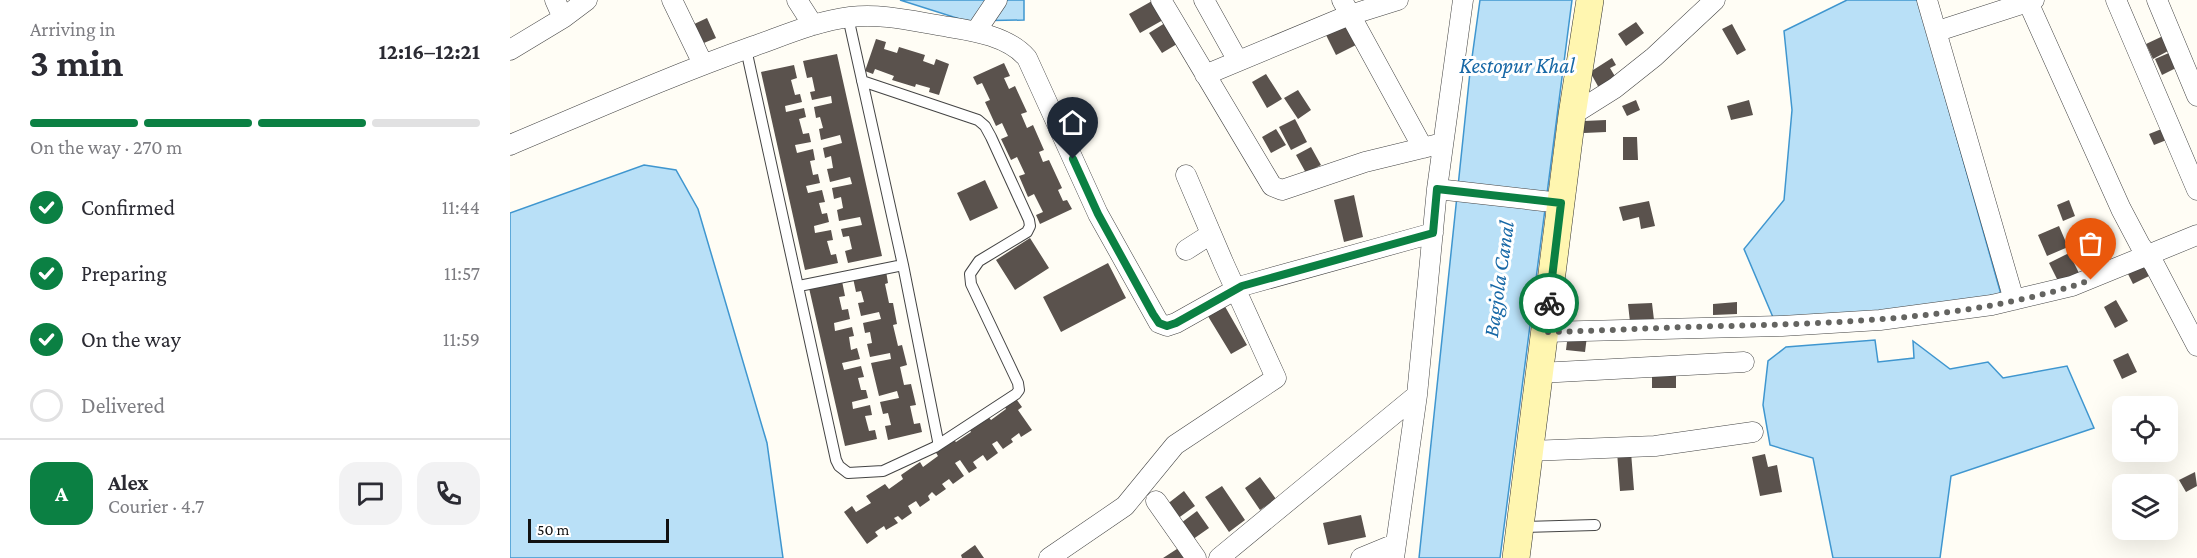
<!DOCTYPE html>
<meta charset="utf-8">
<style>
body{margin:0;font-family:"Crimson Pro",serif;background:#f2f2f3;color:#2b2b33;height:100vh;display:flex;flex-direction:column;font-size:22px;white-space:nowrap}
*{box-sizing:border-box;margin:0}
p{font-size:20px;color:#7c7c81}
.icon{flex:none;width:33px;height:33px;fill:none;stroke:currentColor;stroke-width:2;stroke-linecap:round;stroke-linejoin:round}
.map{position:relative;flex:1;overflow:hidden}
.side{display:flex;flex-direction:column;background:#fff;width:510px}
.side>*{flex:none}
.fabs{position:absolute;left:1602px;top:396px;display:grid;gap:12px}
.fabs a{display:grid;place-items:center;width:66px;height:66px;border-radius:12px;background:#fff;box-shadow:0 6px 24px #0002;font-size:30px}
.scale{position:absolute;left:18px;bottom:15px;width:141px;box-sizing:border-box;padding-left:6px;border:3px solid #111;border-top:0;font-size:16px;line-height:21px;white-space:nowrap;color:#111;-webkit-text-stroke:4px #fff;paint-order:stroke}
.pin{position:absolute;display:grid;place-items:center;width:51px;height:51px;color:#fff;margin:-62px -26px;border-radius:50% 50% 50% 0;rotate:-45deg;box-shadow:0 0 6px #0007}
.pin .icon{rotate:45deg}
.courier{position:absolute;display:grid;place-items:center;width:60px;height:60px;margin:-30px;border:4px solid #0b8043;border-radius:50%;background:#fff;color:#222;box-shadow:0 2px 8px #0007}
.headline em{font-style:normal;font-weight:700}
.headline div{display:flex;flex-direction:column-reverse}
.headline{display:flex;align-items:center;justify-content:space-between;height:102px;padding:0 30px}
h1{font-size:39px;font-weight:700;line-height:45px}
.bar{display:grid;grid-template-columns:repeat(4,1fr);gap:9px 6px;align-content:center;height:72px;padding:0 30px}
.bar i{height:8px;border-radius:4px;background:#e1e1e2}
.bar .on{background:#0b8043}
.bar p{grid-column:span 4}
.line{display:flex;align-items:center;gap:15px;padding:0 30px;border-top:2px solid #e1e1e2}
.line div{flex:1}
.round{display:grid;place-items:center;flex:none;width:63px;height:63px;border-radius:18px;background:#f2f2f3}
ol{padding:0 30px;list-style:none}
li{display:flex;align-items:center;gap:18px;height:66px}
li p{margin-inline-start:auto}
li .icon{padding:6px;border-radius:50%;background:#0b8043;color:#fff;stroke-width:4}
li:last-child{color:#7c7c81}
li i{width:33px;height:33px;border:3px solid #e1e1e2;border-radius:50%}
main{display:flex;flex:1;min-height:0}
.map>svg:first-child{display:block}
</style>
<main>
<section class="side">
<div class="headline"><div><h1>3 min</h1><p>Arriving in</p></div><em>12:16–12:21</em></div>
<div class="bar"><i class="on"></i><i class="on"></i><i class="on"></i><i></i><p>On the way · 270 m</p></div>
<ol>
<li><svg class="icon" aria-label="check" viewBox="0 0 24 24"><path d="M5 12l5 5 9-10"/></svg>Confirmed<p>11:44</p></li>
<li><svg class="icon" aria-label="check" viewBox="0 0 24 24"><path d="M5 12l5 5 9-10"/></svg>Preparing<p>11:57</p></li>
<li><svg class="icon" aria-label="check" viewBox="0 0 24 24"><path d="M5 12l5 5 9-10"/></svg>On the way<p>11:59</p></li>
<li><i></i>Delivered</li>
</ol>
<div class="line" style="height:108px"><b class="round" style="background:#0b8043;color:#fff">A</b><div><b>Alex</b><p>Courier · 4.7</p></div><a class="round"><svg class="icon" aria-label="chat" viewBox="0 0 24 24"><path d="M4 5h16v11H9l-5 4z"/></svg></a><a class="round"><svg class="icon" aria-label="phone" viewBox="0 0 24 24"><path d="M5 4h4l2 5-3 2q2 4 5 5l2-3 5 2v4C11 20 4 13 5 4z"/></svg></a></div>
</section>
<div class="map">
<svg width="1687" height="558" viewBox="0 0 1687 558">
<rect width="100%" height="100%" fill="#fffdf5"/>
<path fill="#b9e0f7" stroke="#3f96cf" stroke-width="1.5" d="M390,0H514V20L456,21Z
M970,0H1062L990,558H909L960,72Z
M1337,0H1408L1492,298L1265,322L1234,249L1274,200L1282,110L1274,31Z
M134,165L166,170L188,209L257,443L273,558H0V213Z
M1365,340L1368,362L1404,358L1403,341L1440,369L1478,362L1493,378L1557,366L1584,428L1441,476L1430,558H1323L1303,458L1260,445L1253,405L1258,361L1276,347Z"/>
<path fill="#5a524d" d="M642,1L653,20L630,33L619,14Z
M197,18L206,38L189,45L180,26Z
M836,18L848,44L826,55L813,29Z
M1126,22L1134,33L1116,46L1108,34Z
M655,23L667,44L652,53L639,33Z
M1222,24L1236,50L1227,55L1212,29Z
M1653,36L1660,50L1643,59L1636,44Z
M366,39L376,42L374,49L387,53L389,47L415,55L413,61L424,65L426,59L439,64L429,95L419,92L420,88L406,84L405,87L382,80L384,76L365,69L363,74L355,71Z
M1661,52L1668,67L1652,75L1645,59Z
M327,54L372,256L338,263L335,251L342,249L339,236L333,237L331,229L352,225L350,217L329,221L327,210L333,208L331,197L324,199L322,188L342,184L340,177L320,182L317,169L323,168L321,156L315,158L313,148L332,143L330,135L311,140L309,129L313,128L310,117L306,118L304,107L322,103L321,96L302,100L300,92L305,91L302,77L297,78L293,61Z
M1102,58L1106,65L1100,68L1106,78L1089,88L1080,72Z
M494,63L500,76L494,78L499,89L505,86L517,112L511,114L517,128L523,125L534,150L529,152L533,162L539,160L552,188L548,190L553,201L557,200L562,209L530,224L526,215L533,212L524,194L518,197L509,176L515,174L507,157L501,160L491,139L498,136L492,123L486,126L475,102L480,100L472,83L467,85L463,77Z
M284,65L287,78L281,80L285,95L290,94L292,102L275,106L276,112L294,108L296,117L289,119L293,134L299,133L301,142L285,145L287,153L303,149L305,160L300,161L303,175L308,174L310,183L296,186L298,193L312,190L315,202L309,203L312,214L317,213L319,222L304,226L305,233L321,230L323,240L317,241L321,255L326,254L328,263L295,270L251,72Z
M756,74L772,99L757,108L742,82Z
M788,90L801,110L788,119L774,98Z
M1126,100L1130,110L1117,116L1112,106Z
M1239,100L1243,115L1221,120L1217,106Z
M785,119L797,142L781,150L769,127Z
M1096,120V132L1074,133V121Z
M1654,128L1659,139L1644,145L1639,134Z
M766,129L776,145L761,153L752,137Z
M1113,137H1127L1128,160H1113Z
M801,147L811,165L796,173L786,155Z
M475,180L488,208L460,221L447,193Z
M844,195L853,237L834,242L824,200Z
M1559,200L1565,216L1553,221L1547,205Z
M1139,201L1145,226L1131,229L1129,217L1113,221L1109,207Z
M1549,226L1558,247L1537,256L1528,235Z
M520,238L539,268L505,290L486,260Z
M1578,242L1589,264L1581,268L1569,247Z
M1559,253L1569,273L1549,283L1539,263Z
M1632,259L1641,275L1623,284L1615,268Z
M598,263L616,298L551,332L533,297Z
M376,271L378,283L375,284L379,303H383L387,324L383,325L388,346L392,345L397,365L390,367L394,385L401,384L406,405L400,406L404,424L410,423L412,432L378,440L375,426L381,425L378,413L373,414L370,402L389,398L387,391L369,396L361,363L381,359L380,353L360,357L357,344L362,343L360,332L355,333L353,323L371,319L369,312L351,316L348,303L354,302L351,291L346,292L343,278Z
M332,281L335,296L329,297L332,310L338,309L340,319L324,323L325,331L342,327L344,336L339,337L341,350L347,348L350,359L332,363L334,370L351,366L354,377L348,378L351,390H356L358,398L342,402L343,409L360,405L362,415L355,416L359,431L365,430L367,439L335,446L299,288Z
M1606,300L1618,321L1605,328L1594,307Z
M1227,302V314L1203,315V304Z
M713,303L737,345L721,354L696,313Z
M1142,303L1144,320L1120,322L1118,304Z
M1058,334L1077,336L1075,352L1056,350Z
M1618,353L1627,372L1612,379L1603,360Z
M1142,367H1166V388H1142Z
M504,396L512,407L508,410L522,430L511,437L509,433L501,439L503,442L493,449L487,441L482,444L488,453L477,461L473,455L463,462L467,468L459,473L450,460L445,463L454,476L443,484L439,479L432,484L436,489L426,496L422,492L418,496L420,500L410,507L406,501L398,506L402,513L392,520L388,516L384,518L388,523L376,530L374,526L365,532L368,536L357,544L334,512L342,506L346,512L361,503L356,496L375,484L379,489L393,479L391,475L410,462L413,467L428,456L425,451L443,439L446,442L461,432L459,428L477,415L481,420L496,409L493,404Z
M1618,396L1623,406H1612V422L1603,405Z
M1640,396L1646,406H1628L1626,403Z
M1107,452H1121L1124,490L1110,491Z
M1255,454L1258,467L1267,465L1272,492L1250,496L1242,457Z
M1685,472L1687,486L1676,492L1669,480Z
M750,477L766,499L750,510L735,488Z
M712,486L735,520L719,532L695,497Z
M674,491L685,506L667,519L656,505Z
M687,511L699,528L679,542L667,526Z
M851,515L856,537L818,545L813,523Z
M465,545L474,558H452L451,555Z
M670,547L678,558H653Z"/>
<g fill="none" stroke-linecap="round" stroke-linejoin="round">
<defs>
<path id="lane" d="M236,49L326,460L329,466L338,473L373,471L425,447L428,445V441L393,265L338,17
M352,81L468,120L475,126L481,137L519,220L520,226L517,232L469,261L460,274L461,284L508,383L509,390L506,394L428,445
M289,286L393,265
M1010,527L1085,525"/>
<path id="street" d="M45,0L53,18
M162,0L193,64
M287,0L303,25
M651,0L762,186L772,190L855,162L933,143
M694,0L728,61
M832,0L913,148
M1417,0L1504,300
M1606,0L1687,190
M1647,0L1687,96
M1518,2L1611,209L1630,245L1644,264L1687,346
M466,31L487,0
M1428,31L1524,0
M0,50L53,18L77,0
M695,75L837,16L888,0
M1062,115L1105,88L1144,57L1205,0
M0,145C81,111 162,75 244,46C275,35 307,21 340,17C373,13 406,22 439,27C465,31 499,37 517,58L588,214L649,323L657,326L666,323L732,286L923,233
M927,189L1051,203
M676,250L701,234
M1035,332L1272,326L1370,320L1482,305L1562,286L1687,235
M1029,373L1234,362
M1019,451L1145,446L1243,432
M646,501L686,558
M539,558L615,506L665,445L766,378L714,264L676,175
M709,558L907,395
M851,558L885,544
M884,558L907,395L927,189L953,0"/>
<path id="secondary" d="M1006,558L1062,115L1080,0"/>
</defs>
<use href="#lane" stroke="#444" stroke-width="12"/>
<use href="#street" stroke="#444" stroke-width="21"/>
<use href="#secondary" stroke="#333" stroke-width="28"/>
<use href="#lane" stroke="#fff" stroke-width="10"/>
<use href="#street" stroke="#fff" stroke-width="20"/>
<use href="#secondary" stroke="#fff6b0" stroke-width="27"/>
</g>
<g fill="none" stroke-linecap="round" stroke-linejoin="round">
<path stroke="#646461" stroke-width="6" stroke-dasharray="0 10.8" d="M1039,303L1035,332C1095,331 1156,327 1217,326C1335,323 1468,319 1581,280"/>
<path stroke="#0b8043" stroke-width="8" d="M563,159L588,214L643,314L649,323L657,326L666,323L732,286L923,233L927,189L1051,203L1039,303"/>
</g>
<g text-anchor="middle" stroke-width="6" stroke-linejoin="round" paint-order="stroke">
<g font-size="22" font-style="italic" fill="#1768a6" stroke="#fff">
<text x="1007" y="73">Kestopur Khal</text>
<text transform="translate(988 279) rotate(-82)" y="8">Bagjola Canal</text>
</g>
</g>
</svg>
<div class="fabs">
<a><svg class="icon" aria-label="locate" viewBox="0 0 24 24"><circle cx="12" cy="12" r="6"/><path d="M12 2v4M12 18v4M2 12h4M18 12h4"/></svg></a>
<a><svg class="icon" aria-label="layers" viewBox="0 0 24 24"><path d="M12 4l9 5-9 5-9-5zM3 14l9 5 9-5"/></svg></a>
</div>
<div class="scale">50 m</div>
<div class="pin" style="left:1581px;top:280px;background:#ea580c"><svg class="icon" aria-label="bag" viewBox="0 0 24 24"><path d="M5 8h14l-1 12H6zM9 8a3 3 0 0 1 6 0"/></svg></div>
<div class="pin" style="left:563px;top:159px;background:#1f2937"><svg class="icon" aria-label="home" viewBox="0 0 24 24"><path d="M3 11l9-7 9 7M6 9v11h12V9"/></svg></div>
<div class="courier" style="left:1039px;top:303px"><svg class="icon" aria-label="bike" viewBox="0 0 24 24"><circle cx="6" cy="16" r="4"/><circle cx="18" cy="16" r="4"/><path d="M6 16l4-8h5l3 8M10 8l3 8H6M13 5h3"/></svg></div>
</div>
</main>
